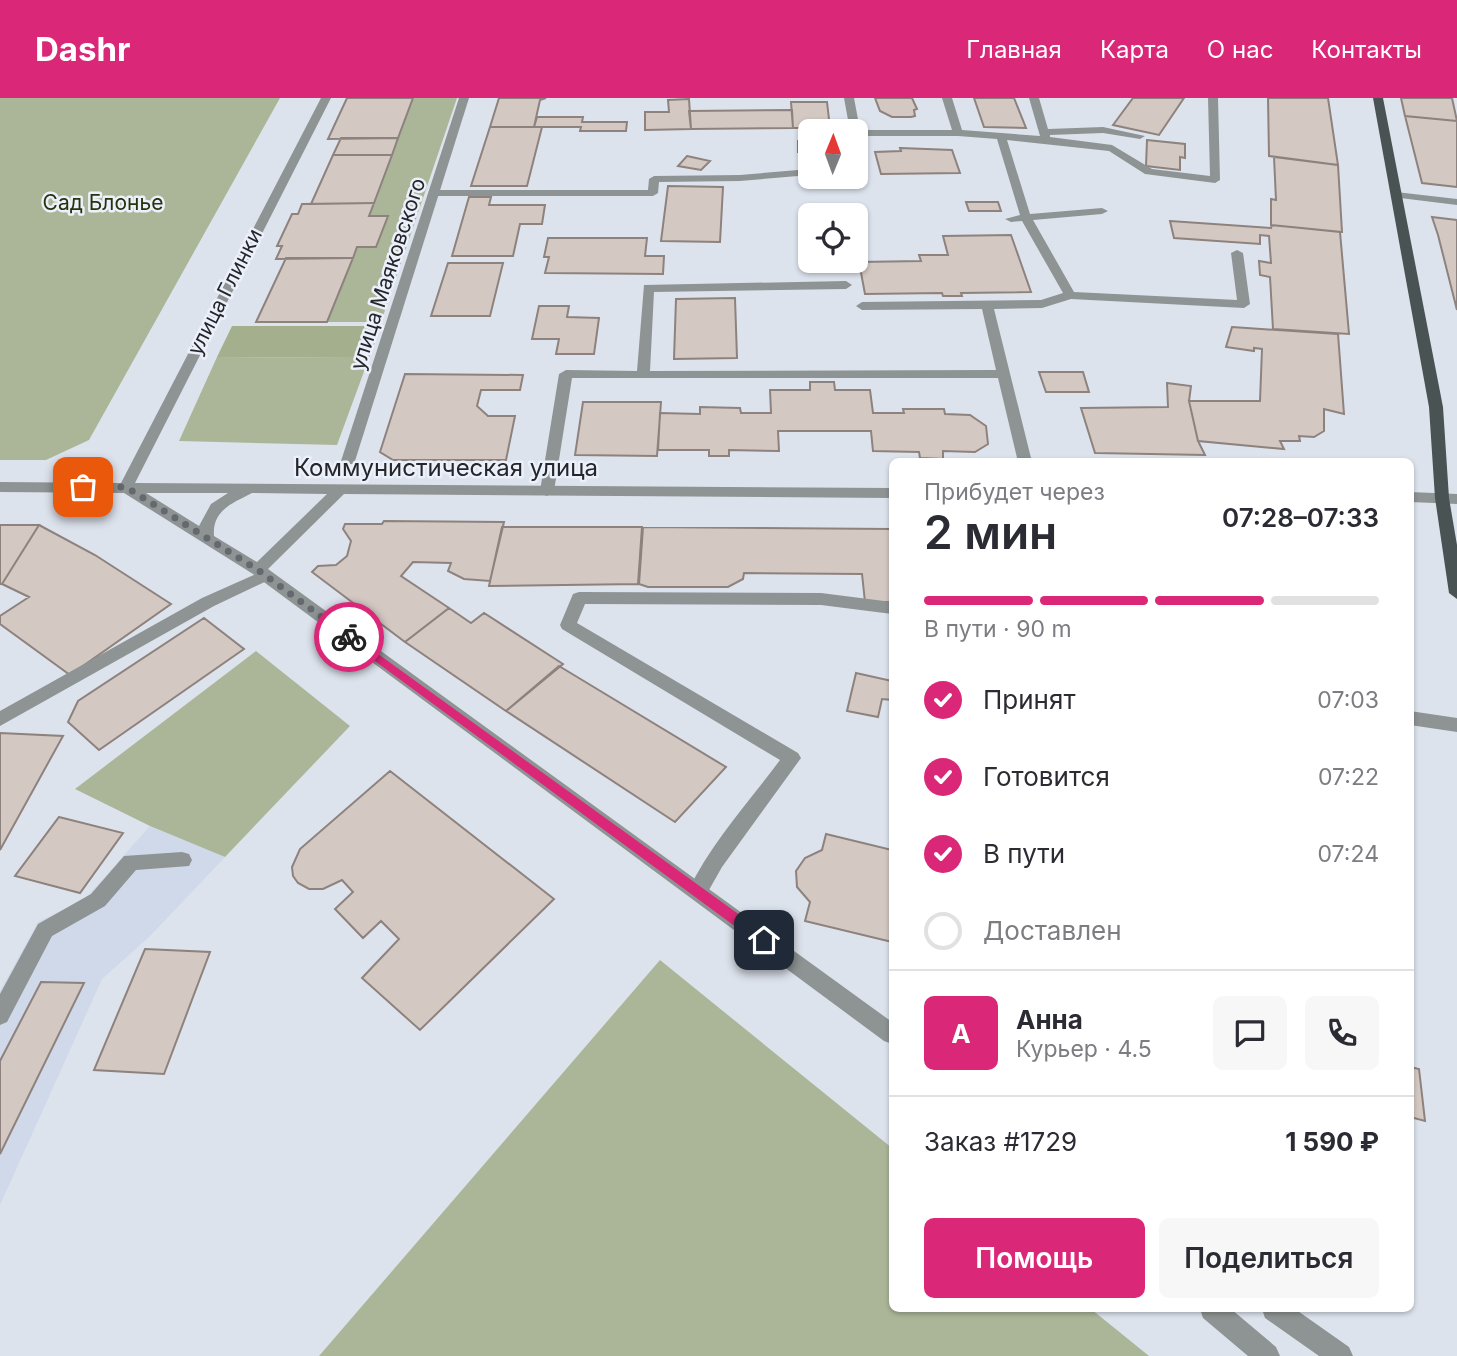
<!DOCTYPE html>
<html lang="ru">
<meta charset="utf-8">
<style>
body{margin:0;font-family:Inter,sans-serif;background:#f7f7f7;color:#2b2b33;height:100vh;display:flex;flex-direction:column;font-size:26px;white-space:nowrap}
*{box-sizing:border-box;margin:0}
p{font-size:23px;color:#7c7c81}
.icon{flex:none;width:38px;height:38px;fill:none;stroke:currentColor;stroke-width:2;stroke-linecap:round;stroke-linejoin:round}
.map{position:relative;flex:1;overflow:hidden}
.panel{position:absolute;left:889px;top:360px;width:525px;height:854px;display:flex;flex-direction:column;background:#fff;border-radius:10px;box-shadow:0 2px 5px #0004}
.panel>*{flex:none}
.needle{width:46px;rotate:1deg}
.tools{position:absolute;left:798px;top:21px;display:grid;gap:14px}
.tools a{display:grid;place-items:center;width:70px;height:70px;border-radius:10px;background:#fff;box-shadow:0 2px 5px #0004;font-size:35px}
.pin{position:absolute;display:grid;place-items:center;width:60px;height:60px;color:#fff;margin:-30px;border-radius:14px;box-shadow:0 4px 10px #0006}
.courier{position:absolute;display:grid;place-items:center;width:70px;height:70px;margin:-35px;border:5px solid #db2777;border-radius:50%;background:#fff;color:#222;box-shadow:0 2px 9px #0007}
.summary em{font-style:normal;font-weight:600}
.summary div{display:flex;flex-direction:column-reverse}
.summary{display:flex;align-items:center;justify-content:space-between;height:119px;padding:0 35px}
h1{font-size:46px;font-weight:600;line-height:52px}
.bar{display:grid;grid-template-columns:repeat(4,1fr);gap:10px 7px;align-content:center;height:84px;padding:0 35px}
.bar i{height:9px;border-radius:5px;background:#e1e1e2}
.bar .selected{background:#db2777}
.bar p{grid-column:span 4}
.line{display:flex;align-items:center;gap:18px;padding:0 35px;border-top:2px solid #e1e1e2}
.line div{flex:1}
.round{display:grid;place-items:center;flex:none;width:74px;height:74px;border-radius:10px;background:#f7f7f7}
ol{padding:0 35px;list-style:none}
li{display:flex;align-items:center;gap:21px;height:77px}
li p{margin-inline-start:auto}
li .icon{padding:7px;border-radius:50%;background:#db2777;color:#fff;stroke-width:4}
li:last-child{color:#7c7c81}
li i{width:38px;height:38px;border:4px solid #e1e1e2;border-radius:50%}
.cta{display:flex;gap:14px;margin-top:auto;padding:14px 35px}
.cta a{flex:1;height:80px;border-radius:10px;background:#db2777;color:#fff;font-size:28px;font-weight:600;line-height:80px;text-align:center}
.cta a+a{background:#f7f7f7;color:#2b2b33}
header{display:flex;align-items:center;gap:42px;box-sizing:border-box;height:98px;padding:0 35px;background:#db2777;color:#fff}
header strong{font-size:33px}
nav{display:flex;gap:38px;margin-inline-start:auto;font-size:24px}
.map>svg:first-child{display:block}
</style>
<header>
<strong>Dashr</strong>
<nav><a>Главная</a><a>Карта</a><a>О нас</a><a>Контакты</a></nav>
</header>
<div class="map">
<svg width="1457" height="1258" viewBox="0 0 1457 1258">
<rect width="100%" height="100%" fill="#dde3ed"/>
<path fill="#cfd9e9" d="M150,728L225,759L150,838L102,881L0,1107V893L38,824L85,801Z"/>
<path fill="#abb699" d="M0,0H280L89,342L46,362H0Z
M413,0H457L381,224H327L357,149H376L387,118H369Z
M217,259L369,260L337,347L179,343Z
M256,553L350,628L225,759L150,728L75,691Z
M660,862L892,1050V1211H1091L1149,1258H319Z"/>
<path fill="#a3af8d" d="M232,228H381L369,260L217,259Z"/>
<path fill="#d4c8c3" stroke="#8d827d" stroke-width="2" d="M347,0H413L398,40L328,41Z
M499,0H546L540,2L534,29H490Z
M875,0H912L917,11L914,12L915,18L911,19H892L880,13Z
M974,0H1014L1026,30L984,29Z
M1133,0H1184L1159,37L1113,27Z
M1268,0H1328L1338,67L1269,58Z
M1401,0H1452L1457,23L1405,18Z
M689,1L691,31L645,32V14H669L668,2Z
M791,4H827L830,30H793Z
M792,12L793,30L691,31L689,13Z
M1405,18L1457,23V89L1422,85Z
M537,19H583L582,24H627L626,33H580L581,29H534Z
M490,29H542L527,88H471Z
M341,40H398L392,57H333Z
M1147,42L1185,46V60L1180,59V72L1146,68Z
M798,43H810V54H798Z
M900,50L952,52L960,75L881,76L875,54L901,53Z
M333,57H392L374,105L311,106Z
M687,58L710,63L701,72L678,68Z
M1274,59L1338,67L1342,134L1271,127V101L1276,102Z
M668,88L723,89L720,144L661,143Z
M469,99H491L489,107H545L542,126H520L513,158H452Z
M966,104H998L1001,113H969Z
M374,105L369,118H388L376,149H357L353,160L276,161L282,148H277L292,116H298L302,106Z
M1432,119L1457,122V212L1438,137Z
M1170,123L1271,130L1272,127L1340,134L1349,236L1273,231L1270,179L1260,177L1259,163L1271,165L1269,138L1260,137V146L1174,140Z
M1011,137L1031,194L961,195L962,198H943L942,195L865,196L859,164L921,163L919,157H948L943,138Z
M548,140H647L645,158H664L663,176L545,175L549,159H544Z
M286,160H353L327,224H256Z
M448,165H503L490,218H431Z
M735,200L737,260L674,261L676,201Z
M539,208H569L567,219L599,220L594,256H556L559,241H532Z
M1232,229L1338,236L1344,316L1324,311V333L1314,339L1299,338L1300,343H1280L1284,351L1198,343L1189,303H1260L1262,251L1254,250V253L1226,249Z
M1039,274H1083L1089,294H1046Z
M405,276L523,277L520,292H481L477,308L488,318H515L506,362H393L380,354Z
M810,284H834L835,292H870L873,315H904L903,311H944L945,316L970,317L986,328L988,346L975,354L943,353V361L920,360L919,354L873,353L871,333H778L779,353L729,352V358H709V352H658L660,315L700,316V309L740,310L741,315H771L770,292H810Z
M1167,285L1191,288L1189,303L1198,343L1205,357L1095,355L1081,310L1168,309Z
M583,304H661L657,358L575,357Z
M384,423L504,424L490,483L464,481L448,473L451,465L413,464L401,478L449,510L405,544L312,474L318,468L336,467L347,458L351,443L343,431L345,426H382Z
M0,427H39L2,486H0Z
M39,427L95,457L171,506L70,577L0,526V518L29,499L2,486Z
M502,429H642L638,486L489,488Z
M643,429L892,431V504H865L862,476L744,475L743,481L728,489H648L639,486Z
M449,510L471,525L484,515L563,566L506,613L405,544Z
M204,520L244,551L99,652L68,624L78,603Z
M559,568L726,669L675,724L506,613Z
M856,575L892,583V602L882,601L878,619L847,613Z
M0,635L63,638L0,752Z
M390,673L554,801L420,932L362,880L399,841L381,823L363,840L335,811L353,794L342,782L323,791H309L298,785L293,778L292,769L300,751Z
M59,719L123,735L80,795L15,778Z
M826,736L892,752V844L805,823L810,804L797,789L796,773L805,760L822,752Z
M145,851L210,854L164,976L94,972Z
M41,884L84,885L0,1056V963Z
M1410,969L1419,971L1425,1023L1410,1019Z"/>
<g fill="none" stroke-linecap="round" stroke-linejoin="round">
<path fill="#8e9493" fill-rule="evenodd" d="M844,0H854L860,32H952L942,0H952L962,32L1040,38L1029,0H1039L1048,31L1103,29L1145,38L1140,41L1103,35L1050,37V39L1112,47L1152,71L1210,78L1208,0H1218L1220,82L1215,85L1145,76L1109,53L1007,42L1030,116L1102,110L1108,113L1102,116L1033,122L1074,194L1237,202L1231,155L1237,152L1243,155L1250,206L1244,210L1071,201L1042,210L994,211L1032,364H1018L998,280H572L554,393L547,398L542,396L540,393L559,276L566,272L637,273L644,187L846,183L852,187L846,191L654,194L650,273L996,272L982,211L862,212L856,208L862,204L1041,202L1063,195L1022,123L1011,124L1005,121L1020,117L997,41L958,38H860L861,61L856,64V33H850Z
M810,71V77L740,83L659,84L658,95L653,98H434L429,95L434,92H648L649,81L654,78L740,77Z
M845,79H855L852,87H844Z
M265,472L273,477L271,481L214,508L0,628V613L202,500Z
M579,494L821,495L892,504V516L821,507L585,506L577,525L798,655L801,660L722,769L705,799L698,802L691,799L688,793C711,745 749,704 780,662L562,531L560,527L573,496Z
M1410,613L1457,620V634L1410,627Z
M182,754L189,756L192,762L189,768L136,772L105,808L52,838L7,924L0,927V896L38,826L91,796L124,758Z"/>
<path fill="#8e9493" fill-rule="evenodd" d="M459,0H469L355,363L353,366H343L341,363Z"/>
<path fill="#8e9493" fill-rule="evenodd" d="M321,0H331L135,385L892,390V400L344,396L268,471L892,924V946L884,943L253,476L124,395L0,394V384L121,385ZM146,395H228L211,406L199,428ZM252,395L327,396L257,464L214,438C212,412 233,405 252,395Z
M1396,94L1457,101V107L1392,99V95Z
M1410,394L1457,396V406L1410,404Z
M1200,1211H1231L1276,1249L1280,1258H1248L1203,1220Z
M1262,1211H1295L1349,1249L1353,1258H1319L1265,1220Z"/>
<path fill="#495353" fill-rule="evenodd" d="M1373,0H1383L1443,309L1449,400L1457,447V501L1449,495L1435,400L1429,309Z"/>
</g>
<path fill="#db2777" d="M349,535L769,838V846H759L345,541V536Z"/>
<g fill="none" stroke-linecap="round" stroke-linejoin="round">
<path stroke="#65686e" stroke-width="7" stroke-dasharray="0 12.6" d="M83,389H126L258,472L349,539"/>
</g>
<g text-anchor="middle" stroke-width="5" stroke-linejoin="round" paint-order="stroke">
<g font-size="21" fill="#27330a" stroke="#ebf0fa">
<text x="103" y="112">Сад Блонье</text>
</g>
<g font-size="21" fill="#24262a" stroke="#ebf0fa">
<text transform="translate(388 176) rotate(-72)" y="7">улица Маяковского</text>
<text transform="translate(225 194) rotate(-63)" y="7">улица Глинки</text>
</g>
<g font-size="24" fill="#24262a" stroke="#ebf0fa">
<text x="446" y="378">Коммунистическая улица</text>
</g>
</g>
</svg>
<div class="tools">
<a><svg class="needle" viewBox="-14 -14 28 28"><path d="M0-13l5 13h-10z" fill="#e53935"/><path d="M0 13l5-13h-10z" fill="#7c7c81"/></svg></a>
<a><svg class="icon" aria-label="locate" viewBox="0 0 24 24"><circle cx="12" cy="12" r="6"/><path d="M12 2v4M12 18v4M2 12h4M18 12h4"/></svg></a>
</div>
<div class="pin" style="left:83px;top:389px;background:#ea580c"><svg class="icon" aria-label="bag" viewBox="0 0 24 24"><path d="M5 8h14l-1 12H6zM9 8a3 3 0 0 1 6 0"/></svg></div>
<div class="pin" style="left:764px;top:842px;background:#1f2937"><svg class="icon" aria-label="home" viewBox="0 0 24 24"><path d="M3 11l9-7 9 7M6 9v11h12V9"/></svg></div>
<div class="courier" style="left:349px;top:539px"><svg class="icon" aria-label="bike" viewBox="0 0 24 24"><circle cx="6" cy="16" r="4"/><circle cx="18" cy="16" r="4"/><path d="M6 16l4-8h5l3 8M10 8l3 8H6M13 5h3"/></svg></div>
<section class="panel">
<div class="summary"><div><h1>2 мин</h1><p>Прибудет через</p></div><em>07:28–07:33</em></div>
<div class="bar"><i class="selected"></i><i class="selected"></i><i class="selected"></i><i></i><p>В пути · 90 m</p></div>
<ol>
<li><svg class="icon" aria-label="check" viewBox="0 0 24 24"><path d="M5 12l5 5 9-10"/></svg>Принят<p>07:03</p></li>
<li><svg class="icon" aria-label="check" viewBox="0 0 24 24"><path d="M5 12l5 5 9-10"/></svg>Готовится<p>07:22</p></li>
<li><svg class="icon" aria-label="check" viewBox="0 0 24 24"><path d="M5 12l5 5 9-10"/></svg>В пути<p>07:24</p></li>
<li><i></i>Доставлен</li>
</ol>
<div class="line" style="height:126px"><b class="round" style="background:#db2777;color:#fff">А</b><div><b>Анна</b><p>Курьер · 4.5</p></div><a class="round"><svg class="icon" aria-label="chat" viewBox="0 0 24 24"><path d="M4 5h16v11H9l-5 4z"/></svg></a><a class="round"><svg class="icon" aria-label="phone" viewBox="0 0 24 24"><path d="M5 4h4l2 5-3 2q2 4 5 5l2-3 5 2v4C11 20 4 13 5 4z"/></svg></a></div>
<div class="line" style="height:91px"><div>Заказ #1729</div><b>1 590 ₽</b></div>
<div class="cta"><a>Помощь</a><a>Поделиться</a></div>
</section>
</div>
